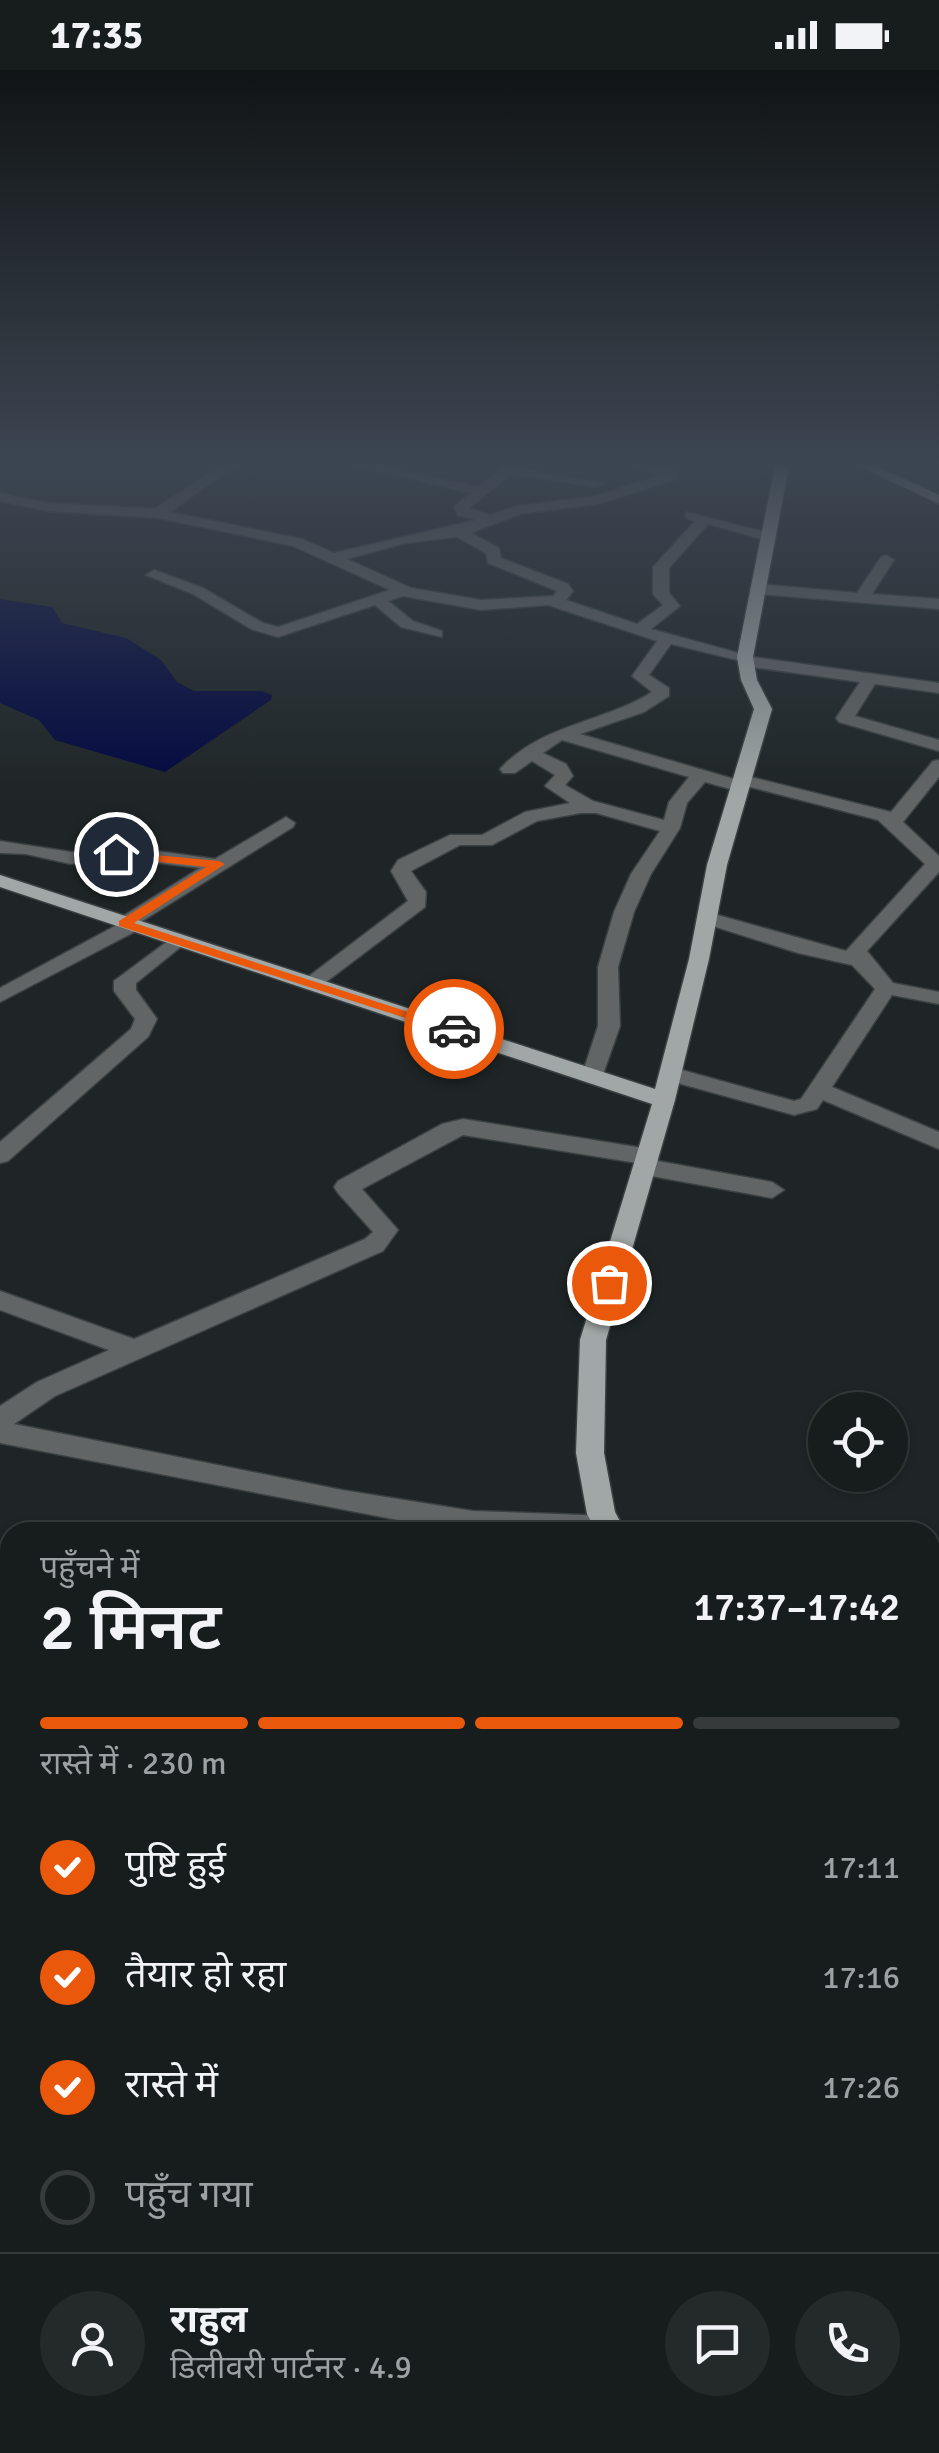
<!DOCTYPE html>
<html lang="hi">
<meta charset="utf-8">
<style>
body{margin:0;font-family:Signika,"Noto Sans Devanagari",sans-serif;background:#242929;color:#f1f3f6;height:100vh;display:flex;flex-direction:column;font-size:38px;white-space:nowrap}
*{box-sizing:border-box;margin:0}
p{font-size:32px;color:#9ea1a3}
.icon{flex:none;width:55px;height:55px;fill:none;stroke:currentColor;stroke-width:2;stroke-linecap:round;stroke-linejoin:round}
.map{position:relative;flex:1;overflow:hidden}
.drawer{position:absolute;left:0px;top:1452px;width:940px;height:932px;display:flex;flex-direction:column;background:#171c1c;border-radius:30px 30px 0 0;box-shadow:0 2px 8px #0004,0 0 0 2px #363a3b}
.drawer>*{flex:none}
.tools{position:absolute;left:808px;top:1322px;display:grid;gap:20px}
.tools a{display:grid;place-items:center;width:100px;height:100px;border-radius:50%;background:#171c1c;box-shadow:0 2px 8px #0004,0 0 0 2px #363a3b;font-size:50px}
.pin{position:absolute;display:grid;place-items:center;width:85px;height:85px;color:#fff;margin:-42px;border:5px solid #fff;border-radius:50%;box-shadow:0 2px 10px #0007}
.courier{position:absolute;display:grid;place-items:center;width:100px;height:100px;margin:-50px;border:8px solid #ea580c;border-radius:50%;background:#fff;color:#222;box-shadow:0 2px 12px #0007}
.headline em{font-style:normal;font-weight:600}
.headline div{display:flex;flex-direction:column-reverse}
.headline{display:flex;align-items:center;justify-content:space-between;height:170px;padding:0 40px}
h1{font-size:65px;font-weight:600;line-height:75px}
.bar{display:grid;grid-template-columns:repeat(4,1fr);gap:15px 10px;align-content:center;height:120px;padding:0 40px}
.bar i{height:12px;border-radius:8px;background:#363a3b}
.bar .selected{background:#ea580c}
.bar p{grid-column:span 4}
.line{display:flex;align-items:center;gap:25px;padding:0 40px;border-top:2px solid #363a3b}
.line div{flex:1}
.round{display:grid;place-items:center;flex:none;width:105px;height:105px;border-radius:52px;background:#242929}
ol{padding:0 40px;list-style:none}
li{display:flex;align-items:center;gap:30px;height:110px}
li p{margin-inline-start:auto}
li .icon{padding:10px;border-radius:50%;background:#ea580c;color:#fff;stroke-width:4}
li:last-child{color:#9ea1a3}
li i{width:55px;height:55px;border:5px solid #363a3b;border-radius:50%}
.status{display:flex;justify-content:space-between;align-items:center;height:70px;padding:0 50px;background:#171c1c;direction:ltr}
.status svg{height:28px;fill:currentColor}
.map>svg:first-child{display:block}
</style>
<div class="status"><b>17:35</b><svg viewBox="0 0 49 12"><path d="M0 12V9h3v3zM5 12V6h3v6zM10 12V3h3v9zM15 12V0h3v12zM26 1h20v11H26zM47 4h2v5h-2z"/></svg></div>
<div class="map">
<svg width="939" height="2383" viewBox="0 0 939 2383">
<rect width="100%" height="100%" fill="#1f2526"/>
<path fill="#030840" d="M0,529L52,537L62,553L126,568L161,590L177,612L194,621H262L272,625L271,630L165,702L55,670L39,650L0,633Z"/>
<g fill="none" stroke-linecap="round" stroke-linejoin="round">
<defs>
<path id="minor" d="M219,396H235L170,442L302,469L334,483L476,450L458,445L454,437L470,423L356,396H380L478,417L505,396L603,413L596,417L511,404L469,438L490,445L517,436L596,426L659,406L632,396H652L678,403V409L598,434L520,444L471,463L499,478L501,488L568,514L573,521L566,530L637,554L663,535L653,524V497L695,451L686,448V442L773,464L775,467L768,471L708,454L669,498V523L680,536L651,559L753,587L939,613V623L875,614L855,646L939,670V681L839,652L836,648L860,612L745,596L737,590L671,574L649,605L669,618V626L644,642L580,664L734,709L743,705L891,742L933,691L939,690V707L903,752L939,786V802L867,881L893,913L939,922V934L892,925L832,1017L939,1062V1079L823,1030L817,1039L794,1045L663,1009L660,1004L671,997L794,1031L801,1029L875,919L852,895L798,883L700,852L697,848L707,842L846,881L925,794L878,750L750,717L741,722L705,712L687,733L680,758L651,804L634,842L618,897L620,956L601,1010L593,1012L582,1005L598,956V897L614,842L631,804L660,761L596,743H581L537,751L492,775H460L411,801L426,822L425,837L318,918H304L300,914L304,910L408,831L391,801L398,790L450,765H482L525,742L570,733L545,716L555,705L532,691L515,703H503L500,699C541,654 603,653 652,622L632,606L657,571L548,535L481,540L403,526L388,531L413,551L442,561V567L401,557L375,535L278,567L251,559L193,524L146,505L154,500L203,518L263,553L278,557L390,520L293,476L158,448L47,441L0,431V423L47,433L155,439ZM457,467L486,483L488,493L557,521L553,526L481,530L411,518L347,489L406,473ZM562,670L689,707L669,732L664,750L593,731L565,715L573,706L566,694L543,683Z
M886,485L894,490L872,524L939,529V539L758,524L750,519L758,514L857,523L881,487Z
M286,747L295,753L293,757L139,853L138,860L0,932V918L115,856L117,850L200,798L127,789L71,794L26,784L0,783V771L71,782L127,777L215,789Z
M176,865L186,871L183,875L136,913V920L157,949L148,967L8,1091L0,1093V1072L131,959L135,949L114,921V911Z
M463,1049L649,1079L657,1081L658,1091L772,1112L784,1120L772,1128L646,1105L638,1103L637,1093L463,1065L362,1119L398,1160L383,1181L55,1326L14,1354L342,1420L473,1441L609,1446L619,1450L621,1462H460L0,1373V1336L37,1312L109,1280L0,1240V1221L134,1269L365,1169L373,1162L338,1123L334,1117L338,1111L442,1054Z
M10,1794V1832L0,1836V1798Z
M930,2334L939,2338V2381L925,2375H930Z"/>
<path id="major" d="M775,396H789L753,587L757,610L772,639L727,795L709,889L675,1030L606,1270L604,1383L615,1442L626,1462H597L587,1444L576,1383L580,1270L652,1034L0,817V805L655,1019L689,889L707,795L754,639L741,610L737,587Z
M859,396H876L939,425V434Z
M930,2019L939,2022V2072L930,2068Z"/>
</defs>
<use href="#minor" stroke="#3b4142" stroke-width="3"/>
<use href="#major" stroke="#3b4142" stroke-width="3"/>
<use href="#minor" fill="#626565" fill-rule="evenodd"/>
<use href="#major" fill="#a1a7a6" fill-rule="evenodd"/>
</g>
<linearGradient id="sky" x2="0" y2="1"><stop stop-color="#111415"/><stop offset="0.54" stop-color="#3c4652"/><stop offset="1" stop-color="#3c4652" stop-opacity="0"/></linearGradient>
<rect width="939" height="729" fill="url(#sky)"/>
<path fill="#ea580c" d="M112,781L219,791L225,794L134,853L461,959L449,962L119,856V851L206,797L116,787L110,784Z"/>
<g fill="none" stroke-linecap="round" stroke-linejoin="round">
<path stroke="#a2a6a7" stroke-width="10" stroke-dasharray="0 18" d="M454,959L664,1030L609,1213"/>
</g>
</svg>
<div class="tools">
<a><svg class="icon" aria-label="locate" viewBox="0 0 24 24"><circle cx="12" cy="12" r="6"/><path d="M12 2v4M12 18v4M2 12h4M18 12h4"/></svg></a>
</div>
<div class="pin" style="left:609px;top:1213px;background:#ea580c"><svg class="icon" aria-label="bag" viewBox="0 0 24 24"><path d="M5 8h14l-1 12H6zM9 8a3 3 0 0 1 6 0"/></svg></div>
<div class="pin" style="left:116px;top:784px;background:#1f2937"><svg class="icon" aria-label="home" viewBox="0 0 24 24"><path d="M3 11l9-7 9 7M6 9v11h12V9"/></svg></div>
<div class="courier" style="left:454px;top:959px"><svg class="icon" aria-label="car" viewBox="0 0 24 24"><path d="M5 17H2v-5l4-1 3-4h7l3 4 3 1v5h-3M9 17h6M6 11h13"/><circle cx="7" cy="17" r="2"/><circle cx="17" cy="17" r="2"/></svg></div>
<section class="drawer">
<div class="headline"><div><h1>2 मिनट</h1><p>पहुँचने में</p></div><em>17:37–17:42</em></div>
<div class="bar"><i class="selected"></i><i class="selected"></i><i class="selected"></i><i></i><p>रास्ते में · 230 m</p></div>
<ol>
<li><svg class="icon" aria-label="check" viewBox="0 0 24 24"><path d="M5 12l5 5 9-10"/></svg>पुष्टि हुई<p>17:11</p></li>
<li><svg class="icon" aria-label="check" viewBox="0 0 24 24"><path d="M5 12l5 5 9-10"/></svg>तैयार हो रहा<p>17:16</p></li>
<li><svg class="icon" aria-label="check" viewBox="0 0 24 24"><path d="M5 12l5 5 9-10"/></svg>रास्ते में<p>17:26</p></li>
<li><i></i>पहुँच गया</li>
</ol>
<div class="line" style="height:180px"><a class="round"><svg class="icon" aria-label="person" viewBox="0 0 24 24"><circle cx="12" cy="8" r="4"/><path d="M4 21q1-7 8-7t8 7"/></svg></a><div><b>राहुल</b><p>डिलीवरी पार्टनर · 4.9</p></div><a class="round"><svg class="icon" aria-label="chat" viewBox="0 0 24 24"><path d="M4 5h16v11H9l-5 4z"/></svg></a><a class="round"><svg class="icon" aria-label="phone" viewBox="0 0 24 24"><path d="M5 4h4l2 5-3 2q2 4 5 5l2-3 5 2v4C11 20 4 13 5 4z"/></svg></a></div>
</section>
</div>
